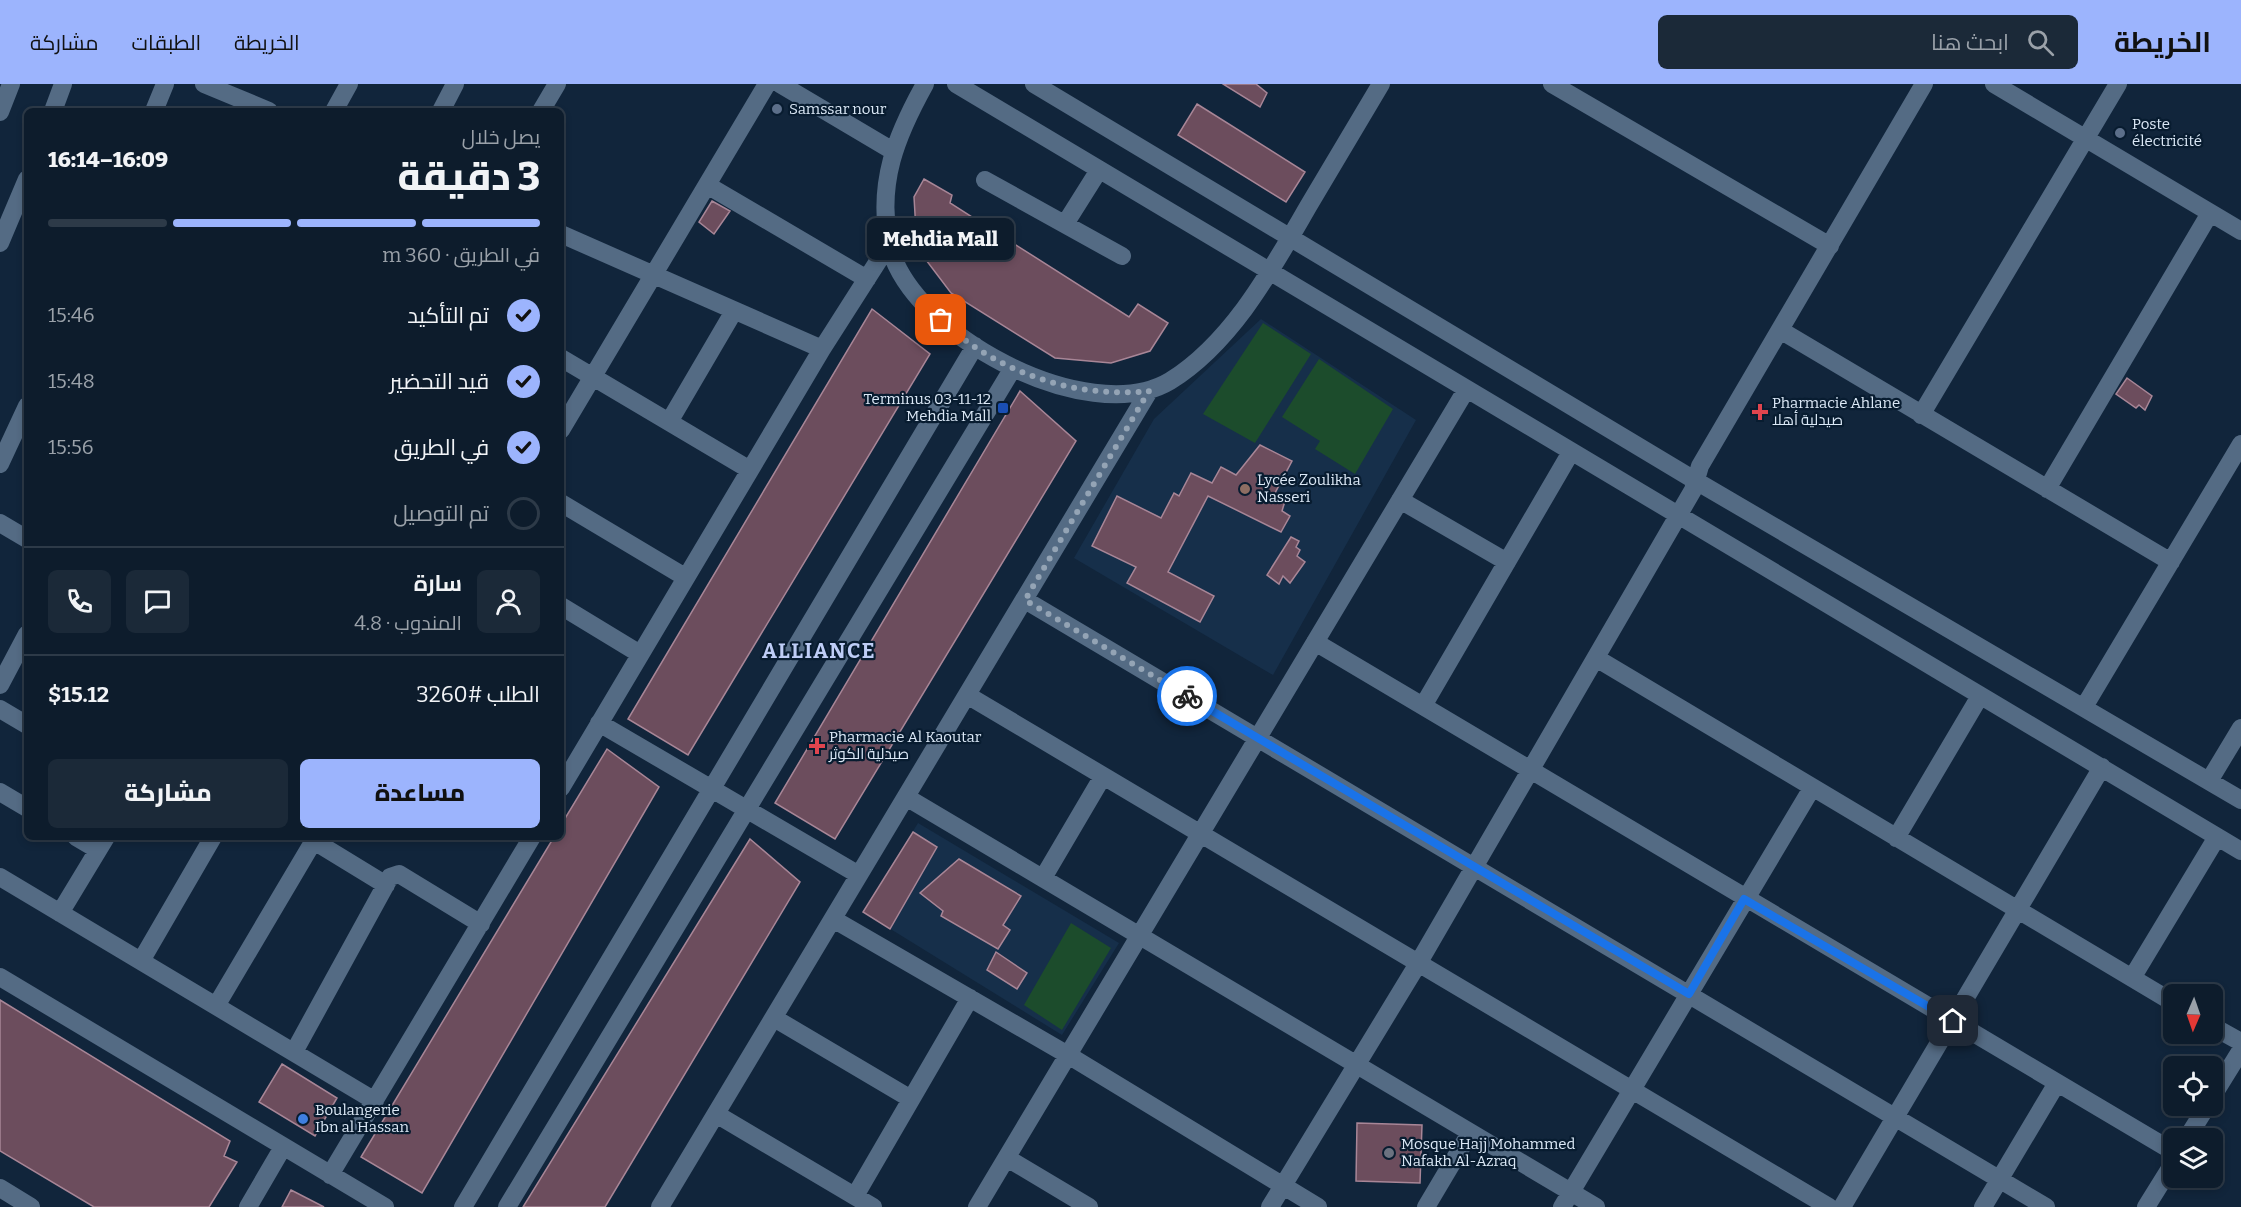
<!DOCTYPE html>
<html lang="ar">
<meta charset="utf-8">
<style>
body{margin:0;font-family:Bitter,Cairo,serif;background:#1b2938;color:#f1f3f6;direction:rtl;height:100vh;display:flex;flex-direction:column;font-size:22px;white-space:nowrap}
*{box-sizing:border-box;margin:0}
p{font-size:20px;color:#9aa1a9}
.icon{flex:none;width:33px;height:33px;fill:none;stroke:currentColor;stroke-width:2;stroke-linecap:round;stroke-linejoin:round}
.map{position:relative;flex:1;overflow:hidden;direction:ltr}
.drawer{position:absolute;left:24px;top:24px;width:540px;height:732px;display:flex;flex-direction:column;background:#0d1c2c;border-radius:9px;box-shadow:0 3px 9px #0003,0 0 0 2px #2d3a48;direction:rtl}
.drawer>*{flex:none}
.needle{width:39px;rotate:182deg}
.buttons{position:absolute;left:2163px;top:900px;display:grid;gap:12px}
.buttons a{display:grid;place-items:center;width:60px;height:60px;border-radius:9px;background:#0d1c2c;box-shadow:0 3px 9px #0003,0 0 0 2px #2d3a48;font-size:30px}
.pin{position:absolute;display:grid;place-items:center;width:51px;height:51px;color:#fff;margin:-26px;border-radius:12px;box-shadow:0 3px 9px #0006}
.courier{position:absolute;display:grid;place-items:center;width:60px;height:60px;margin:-30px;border:4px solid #1a73e8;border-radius:50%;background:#fff;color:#222;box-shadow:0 2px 8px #0007}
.bubble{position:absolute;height:42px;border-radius:9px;background:#0d1c2c;box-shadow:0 3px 9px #0003,0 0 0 2px #2d3a48;font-size:20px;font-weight:800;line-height:42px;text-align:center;direction:rtl}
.head em{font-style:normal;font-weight:800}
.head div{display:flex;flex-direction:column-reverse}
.head{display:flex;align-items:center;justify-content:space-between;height:102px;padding:0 24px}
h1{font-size:39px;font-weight:800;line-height:45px}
.bar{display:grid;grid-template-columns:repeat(4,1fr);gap:9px 6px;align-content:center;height:72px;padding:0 24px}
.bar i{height:8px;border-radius:4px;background:#2d3a48}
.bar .active{background:#9cb4fd}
.bar p{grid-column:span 4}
.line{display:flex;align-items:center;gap:15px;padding:0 24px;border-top:2px solid #2d3a48}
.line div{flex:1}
.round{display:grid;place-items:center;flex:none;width:63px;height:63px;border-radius:9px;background:#1b2938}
ol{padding:0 24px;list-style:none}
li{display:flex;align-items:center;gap:18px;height:66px}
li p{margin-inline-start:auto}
li .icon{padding:6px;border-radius:50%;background:#9cb4fd;color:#111;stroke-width:4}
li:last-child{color:#9aa1a9}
li i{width:33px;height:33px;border:3px solid #2d3a48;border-radius:50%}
.primary-button{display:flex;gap:12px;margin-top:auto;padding:12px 24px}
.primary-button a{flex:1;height:69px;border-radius:9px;background:#9cb4fd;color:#111;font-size:24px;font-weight:800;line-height:69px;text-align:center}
.primary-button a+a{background:#1b2938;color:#f1f3f6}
header{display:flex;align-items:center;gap:36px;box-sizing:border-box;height:84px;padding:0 30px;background:#9cb4fd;color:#111}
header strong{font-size:28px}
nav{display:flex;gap:33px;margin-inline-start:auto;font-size:21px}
.search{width:420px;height:54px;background:#1b2938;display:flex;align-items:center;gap:15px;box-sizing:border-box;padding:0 21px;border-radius:9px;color:#9aa1a9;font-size:22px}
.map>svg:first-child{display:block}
</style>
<header>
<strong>الخريطة</strong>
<div class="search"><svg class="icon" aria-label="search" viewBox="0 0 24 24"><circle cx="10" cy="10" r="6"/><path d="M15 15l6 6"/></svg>ابحث هنا</div>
<nav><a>الخريطة</a><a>الطبقات</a><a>مشاركة</a></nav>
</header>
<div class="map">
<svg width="2241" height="1123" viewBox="0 0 2241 1123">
<rect width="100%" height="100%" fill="#11253b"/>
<path fill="#162f4a" d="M1261,235L1416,336L1273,591L1074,474L1154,335Z
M918,739L1119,859L1062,951L863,828Z"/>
<path fill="#1c4c2c" d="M1263,239L1311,270L1255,359L1203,330Z
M1319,275L1393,325L1355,390L1315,365L1320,357L1282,333Z
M1071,839L1111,864L1062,946L1024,921Z"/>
<path fill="#6c4d5d" stroke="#a88697" stroke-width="1.5" d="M1223,0H1256L1267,9L1260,23Z
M1197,20L1305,88L1286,118L1178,51Z
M924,95L952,111L950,119L1129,233L1138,220L1168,239L1150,267L1111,279L1055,274L951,209L917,164L914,113Z
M712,117L730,127L714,150L699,138Z
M872,225L930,270L688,671L628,635Z
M2127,294L2152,312L2145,326L2139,321L2136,324L2116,310Z
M1020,307L1076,357L835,755L775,719Z
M1260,361L1292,377L1274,411L1285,417L1282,427L1290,432L1281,448L1208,412L1168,488L1214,512L1200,538L1127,499L1136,483L1092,462L1117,412L1161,434L1174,409L1179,412L1191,389L1212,399L1221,383L1236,391Z
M1291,453L1299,457L1296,463L1300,466L1297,472L1305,478L1290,499L1283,492L1279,500L1267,491Z
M607,665L659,703L422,1109L361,1073L554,753H561V741Z
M913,748L937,763L890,845L863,828Z
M750,755L800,798L605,1123H523Z
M959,775L1021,812L1003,841L1010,846L998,865L941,832L943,827L920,809Z
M996,868L1027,889L1017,905L987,886Z
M0,916L230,1057L224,1072L237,1078L209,1123H94L0,1067Z
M282,980L337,1014L315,1052L259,1018Z
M1357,1039L1422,1041L1420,1099L1356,1097Z
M291,1106L324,1123H282Z"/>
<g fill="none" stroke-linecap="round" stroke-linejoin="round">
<path stroke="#546b84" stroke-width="18" d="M204,0L269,27
M780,0L893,67
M925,0C896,52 877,99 889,159C907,249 1088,346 1170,297C1233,258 1273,183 1309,121C1333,80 1357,40 1381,0
M956,0L2241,767
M1034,0L1696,397L2241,716
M1552,0L1830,162
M1994,0L2241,147
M53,27L63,0
M154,27L165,0
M334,27L349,0
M441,27L455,0
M541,27L557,0
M0,28L11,0
M985,96L1122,172
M707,101L867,195
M1065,140L1099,86
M561,150L822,265
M0,159L27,95
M1780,246L2171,478
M561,274L750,386
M1921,331L2118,0
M669,338L734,227
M561,346L767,0
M0,380L27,322
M2047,405L2210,129
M1400,416L1507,478
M561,419L685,493
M0,439L27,455
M1025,516L2046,1123
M561,522L640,570
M1315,558L2174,1068
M1596,574L2174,919
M0,601L27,550
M967,611L1829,1123
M1423,622L1571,368
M2084,623L2241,360
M0,625L27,641
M599,639L859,791
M2209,697L2241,644
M561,704L822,265L889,160
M0,708L27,724
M906,713L1596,1123
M76,753L98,766
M1896,754L1980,612
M314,757L386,801
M0,793L375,1017
M1043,794L1103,692
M60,829L106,753
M833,835L1068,971L1318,1123
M141,877L213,753
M0,893L385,1123
M2132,894L2217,753
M216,922L316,753
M774,934L911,1015
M2212,942L2241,958
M294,968L390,793L399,790L481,840
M2212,1013L2241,966
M716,1030L873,1123
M2187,1054L2207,1022
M1007,1074L1089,1123
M330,1091L532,753
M0,1104L31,1123
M855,1112L970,914
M248,1123L283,1063
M463,1123L975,262
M507,1123L1013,284
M660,1123L1149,307
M977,1123L1466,306
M1270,1123L1419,878L1693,406L1700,382L1924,0
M1426,1123L1470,1049
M1562,1123L1812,704
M1842,1123L2102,683
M1983,1123L2057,999
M2146,1123L2174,1078"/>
</g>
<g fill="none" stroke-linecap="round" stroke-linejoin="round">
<path stroke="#94a4b5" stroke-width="6" stroke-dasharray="0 10.8" d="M941,236C996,288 1075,315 1149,307L1025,516L1187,612"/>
<path stroke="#1a73e8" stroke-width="8" d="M1187,612L1689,910L1744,815L1953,937"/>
</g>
<g fill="#5c6f8a" stroke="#081c30" stroke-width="2">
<circle cx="777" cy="25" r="6"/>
<circle cx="2120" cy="49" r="6"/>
</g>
<rect fill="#1a4fb4" stroke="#081c30" stroke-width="2" x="997" y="318" width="12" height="12" rx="3"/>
<g fill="#e0444e" stroke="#081c30" stroke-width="2">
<path d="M1757 319h6v6h6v6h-6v6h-6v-6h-6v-6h6z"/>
<path d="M814 653h6v6h6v6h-6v6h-6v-6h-6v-6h6z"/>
</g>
<circle fill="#8d6e63" stroke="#081c30" stroke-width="2" cx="1245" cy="405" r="6"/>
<circle fill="#3f7fe0" stroke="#081c30" stroke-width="2" cx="303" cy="1035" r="6"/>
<circle fill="#6b7280" stroke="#081c30" stroke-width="2" cx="1389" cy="1069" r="6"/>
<g text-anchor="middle" stroke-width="4.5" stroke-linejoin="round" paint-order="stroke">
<g font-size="15" fill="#dbe8f6" stroke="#081c30" text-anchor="start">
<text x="789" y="30">Samssar nour</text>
<text x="2132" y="45">Poste<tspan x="2132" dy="17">électricité</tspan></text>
<text x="991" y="320" text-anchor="end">Terminus 03-11-12<tspan x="991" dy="17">Mehdia Mall</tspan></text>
<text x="1772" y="324">Pharmacie Ahlane<tspan x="1772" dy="17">صيدلية أهلا</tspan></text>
<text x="1257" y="401">Lycée Zoulikha<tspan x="1257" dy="17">Nasseri</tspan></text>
<text x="829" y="658">Pharmacie Al Kaoutar<tspan x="829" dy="17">صيدلية الكوثر</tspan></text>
<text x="315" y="1031">Boulangerie<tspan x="315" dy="17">Ibn al Hassan</tspan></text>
<text x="1401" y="1065">Mosque Hajj Mohammed<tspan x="1401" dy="17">Nafakh Al-Azraq</tspan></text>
</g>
<g font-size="21" font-weight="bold" letter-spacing="1.5" fill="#becdf6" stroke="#081c30">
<text x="819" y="574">ALLIANCE</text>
</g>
</g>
</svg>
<div class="buttons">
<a><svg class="needle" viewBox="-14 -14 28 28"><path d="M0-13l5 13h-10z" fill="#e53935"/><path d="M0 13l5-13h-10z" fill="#9aa1a9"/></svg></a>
<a><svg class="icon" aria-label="locate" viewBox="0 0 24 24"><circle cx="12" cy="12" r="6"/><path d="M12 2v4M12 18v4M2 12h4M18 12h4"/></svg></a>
<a><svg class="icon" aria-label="layers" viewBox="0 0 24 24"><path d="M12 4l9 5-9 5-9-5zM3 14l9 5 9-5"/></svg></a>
</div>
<div class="pin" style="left:941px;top:236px;background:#ea580c"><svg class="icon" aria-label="bag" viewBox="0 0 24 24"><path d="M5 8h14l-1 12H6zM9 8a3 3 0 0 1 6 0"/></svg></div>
<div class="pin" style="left:1953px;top:937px;background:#1f2937"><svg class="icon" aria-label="home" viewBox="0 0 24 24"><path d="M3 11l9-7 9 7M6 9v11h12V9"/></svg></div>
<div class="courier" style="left:1187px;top:612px"><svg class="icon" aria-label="bike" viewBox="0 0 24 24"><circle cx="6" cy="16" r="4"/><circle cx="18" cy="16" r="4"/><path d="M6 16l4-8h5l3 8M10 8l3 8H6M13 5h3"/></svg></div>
<div class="bubble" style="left:867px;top:134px;width:147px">Mehdia Mall</div>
<section class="drawer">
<div class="head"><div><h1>3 دقيقة</h1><p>يصل خلال</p></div><em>16:09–16:14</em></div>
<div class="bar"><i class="active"></i><i class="active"></i><i class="active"></i><i></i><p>في الطريق · 360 m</p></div>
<ol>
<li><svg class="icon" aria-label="check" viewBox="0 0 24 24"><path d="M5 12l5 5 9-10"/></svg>تم التأكيد<p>15:46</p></li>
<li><svg class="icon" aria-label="check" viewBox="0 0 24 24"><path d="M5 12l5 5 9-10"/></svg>قيد التحضير<p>15:48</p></li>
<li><svg class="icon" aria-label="check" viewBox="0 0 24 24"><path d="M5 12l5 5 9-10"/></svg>في الطريق<p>15:56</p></li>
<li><i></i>تم التوصيل</li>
</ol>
<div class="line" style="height:108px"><a class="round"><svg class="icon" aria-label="person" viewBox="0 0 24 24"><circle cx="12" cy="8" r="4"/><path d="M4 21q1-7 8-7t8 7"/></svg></a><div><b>سارة</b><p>المندوب · 4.8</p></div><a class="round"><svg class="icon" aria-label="chat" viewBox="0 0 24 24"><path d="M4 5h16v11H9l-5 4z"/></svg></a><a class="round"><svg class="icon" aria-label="phone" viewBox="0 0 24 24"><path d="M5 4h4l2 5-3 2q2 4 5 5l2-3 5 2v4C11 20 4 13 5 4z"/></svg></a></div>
<div class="line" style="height:78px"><div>الطلب #3260</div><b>$15.12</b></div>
<div class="primary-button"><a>مساعدة</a><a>مشاركة</a></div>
</section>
</div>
